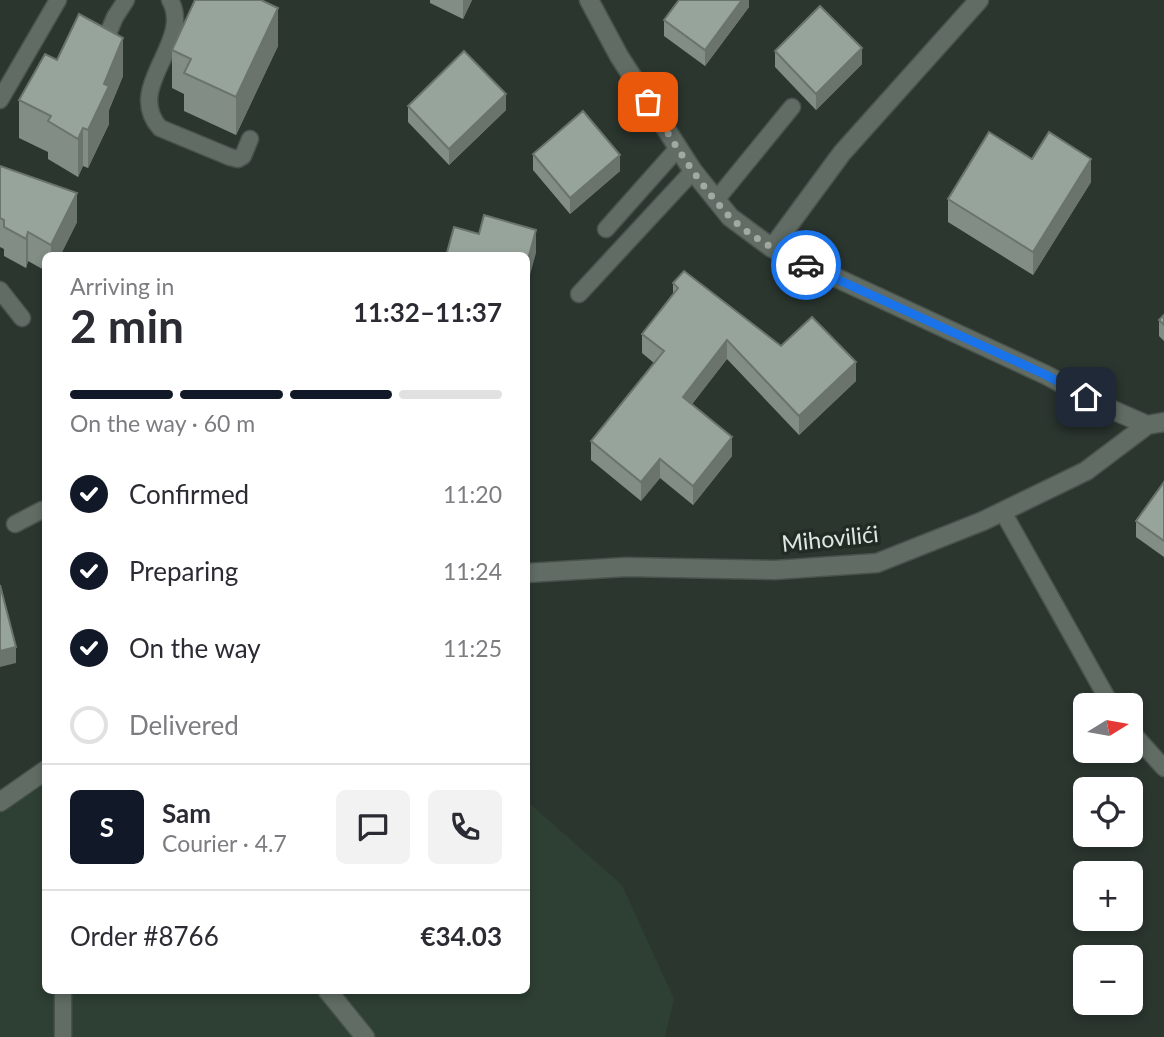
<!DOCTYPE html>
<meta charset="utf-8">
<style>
body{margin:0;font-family:Lato,sans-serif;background:#f2f2f3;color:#2b2b33;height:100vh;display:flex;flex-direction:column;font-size:26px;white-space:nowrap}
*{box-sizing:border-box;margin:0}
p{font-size:23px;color:#7c7c81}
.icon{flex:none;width:38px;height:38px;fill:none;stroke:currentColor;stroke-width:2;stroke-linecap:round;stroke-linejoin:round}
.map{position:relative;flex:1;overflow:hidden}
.drawer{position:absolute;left:42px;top:252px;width:488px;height:742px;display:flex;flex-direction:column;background:#fff;border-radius:10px;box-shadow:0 4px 10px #0003}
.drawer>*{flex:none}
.needle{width:46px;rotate:79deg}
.fabs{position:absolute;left:1073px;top:693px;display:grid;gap:14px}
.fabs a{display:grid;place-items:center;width:70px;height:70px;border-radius:10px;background:#fff;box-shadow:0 4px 10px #0003;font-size:35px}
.pin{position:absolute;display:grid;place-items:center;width:60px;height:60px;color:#fff;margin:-30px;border-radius:14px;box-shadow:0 4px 10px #0006}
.courier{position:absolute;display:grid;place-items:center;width:70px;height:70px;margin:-35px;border:5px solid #1a73e8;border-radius:50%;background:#fff;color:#222;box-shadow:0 2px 9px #0007}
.headline em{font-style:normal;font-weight:700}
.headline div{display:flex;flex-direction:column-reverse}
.headline{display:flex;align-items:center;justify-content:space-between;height:119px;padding:0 28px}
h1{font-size:46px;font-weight:700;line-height:52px}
.bar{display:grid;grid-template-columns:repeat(4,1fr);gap:10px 7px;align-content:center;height:84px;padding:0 28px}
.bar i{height:9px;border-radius:5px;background:#e1e1e2}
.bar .on{background:#111827}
.bar p{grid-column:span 4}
.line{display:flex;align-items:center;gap:18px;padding:0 28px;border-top:2px solid #e1e1e2}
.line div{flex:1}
.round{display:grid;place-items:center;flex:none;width:74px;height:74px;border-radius:10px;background:#f2f2f3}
ol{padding:0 28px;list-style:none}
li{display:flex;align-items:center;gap:21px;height:77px}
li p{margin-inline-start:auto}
li .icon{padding:7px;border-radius:50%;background:#111827;color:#fff;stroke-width:4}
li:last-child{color:#7c7c81}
li i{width:38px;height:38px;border:4px solid #e1e1e2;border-radius:50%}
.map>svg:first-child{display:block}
</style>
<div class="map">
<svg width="1164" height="1037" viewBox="0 0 1164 1037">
<rect width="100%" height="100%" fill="#2b362f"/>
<path fill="#2e3f33" d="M45,783L46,990H527V801L622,885L674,999L665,1037H0V813Z"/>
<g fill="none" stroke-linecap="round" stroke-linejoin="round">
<defs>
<path id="service" d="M170,0C194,42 123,87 160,128L230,157L238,159L243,156L250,139
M104,43L115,17L126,0
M0,100L58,0
M716,200L792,107
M606,229L678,148
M0,290L22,318
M579,294L693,171
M1003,512L1111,705
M15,524L42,510L46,512
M1130,730L1164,768
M63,1037V990"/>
<path id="minor" d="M589,0L619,56L693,171L730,217L772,248L1046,375L1106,407L1147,425
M772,248L842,153L979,0
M527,573L626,567L775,570L877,563L983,521L1086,471L1147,425L1164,422
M0,802L46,770
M327,990L365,1037"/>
</defs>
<use href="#service" stroke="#49524c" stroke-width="19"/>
<use href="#minor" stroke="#49524c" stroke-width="21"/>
<use href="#service" stroke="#616d64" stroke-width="16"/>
<use href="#minor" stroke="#616d64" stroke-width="18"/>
</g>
<path fill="#828d85" d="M430,0H472L463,19L430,3Z
M749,0V7L705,66L664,36V20Z
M278,46L236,135L184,111V94L172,88V50Z
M775,51L862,64L816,110L775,67Z
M57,60L123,76L109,110V124L88,168L83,166L78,177L48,159V152L19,138V100Z
M408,106L506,110L449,165L408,122Z
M533,154L620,171L570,214L533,170Z
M1032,159L1091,182L1033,275L948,222V199Z
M0,166L77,222L60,256H46V271L28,261L26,268L4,256V249L0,247Z
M673,283L781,346L856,381L799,435L727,359L692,404L732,456L693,505L660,478L641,501L591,460V441L654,363L642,353V334L673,294Z
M1164,315V341L1159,336V320Z
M1164,482V557L1136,537V521Z"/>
<path fill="#6a736c" d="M463,0H472L463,19Z
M742,0H749V7L705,66V50Z
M278,8V46L236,135V97Z
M123,38V76L109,110V124L88,168V130L104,84Z
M862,48V64L816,110V94Z
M506,94V110L449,165V149Z
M83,128V166L78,177V139Z
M620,155V171L570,214V198Z
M1091,159V182L1033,275V252Z
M77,193V222L60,256H51V245Z
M536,230V253L527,286V263Z
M28,232V261L26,268V239Z
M727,340V359L683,416V397Z
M856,362V381L799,435V416Z
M732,437V456L693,505V486Z
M660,459V478L641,501V482Z
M16,647V663L0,667V651Z"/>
<path fill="#97a49b" stroke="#6a736c" stroke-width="2" d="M195,0H261L278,8L236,97L184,73L191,59L172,50Z
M679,0H742L705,50L664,20Z
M820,6L862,48L816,94L775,51Z
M79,14L123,38L104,84L109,86L88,130L83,128L78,139L48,121L51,116L19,100L45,54L57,60Z
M464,51L506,94L449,149L408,106Z
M583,111L620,155L570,198L533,154Z
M989,132L1032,159L1049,132L1091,159L1033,252L948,199Z
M0,166L77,193L51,245L28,232L26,239L4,227V220L0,218Z
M484,215L536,230L527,263V256H446L454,227L479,234Z
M684,271L781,346L812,317L856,362L799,416L727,340L683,397L732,437L693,486L660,459L641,482L591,441L664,351L642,334L678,288L673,283Z
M1164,315V325L1159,320Z
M1164,482V541L1136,521Z
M0,585L16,647L0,651Z"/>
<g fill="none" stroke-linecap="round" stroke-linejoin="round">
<path stroke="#a1a9a3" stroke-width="7" stroke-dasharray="0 12.6" d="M648,102C673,141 697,182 729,216C750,237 779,252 806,265"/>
<path stroke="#1a73e8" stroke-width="9" d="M806,265L1046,375L1086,397"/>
</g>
<g text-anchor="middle" stroke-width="7" stroke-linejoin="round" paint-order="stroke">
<g font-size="23" fill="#e0e7e2" stroke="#222c25">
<text transform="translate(830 539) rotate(-6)" y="8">Mihovilići</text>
</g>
</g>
</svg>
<div class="fabs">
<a><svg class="needle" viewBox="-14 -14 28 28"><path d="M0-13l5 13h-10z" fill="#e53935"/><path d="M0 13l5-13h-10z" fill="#7c7c81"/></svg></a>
<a><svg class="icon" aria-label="locate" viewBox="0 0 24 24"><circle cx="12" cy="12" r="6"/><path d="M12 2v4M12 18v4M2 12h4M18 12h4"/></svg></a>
<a>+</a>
<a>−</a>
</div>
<div class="pin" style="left:648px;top:102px;background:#ea580c"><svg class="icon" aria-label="bag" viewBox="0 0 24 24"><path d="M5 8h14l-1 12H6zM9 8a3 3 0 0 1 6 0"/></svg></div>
<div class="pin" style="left:1086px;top:397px;background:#1f2937"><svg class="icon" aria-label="home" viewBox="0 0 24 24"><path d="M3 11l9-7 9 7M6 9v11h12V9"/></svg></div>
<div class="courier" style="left:806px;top:265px"><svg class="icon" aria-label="car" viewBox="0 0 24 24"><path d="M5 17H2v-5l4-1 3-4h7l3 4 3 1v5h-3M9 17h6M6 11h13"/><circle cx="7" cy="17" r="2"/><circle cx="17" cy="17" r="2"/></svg></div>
<section class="drawer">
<div class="headline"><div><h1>2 min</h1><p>Arriving in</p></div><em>11:32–11:37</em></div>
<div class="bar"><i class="on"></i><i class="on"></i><i class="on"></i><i></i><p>On the way · 60 m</p></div>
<ol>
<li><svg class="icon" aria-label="check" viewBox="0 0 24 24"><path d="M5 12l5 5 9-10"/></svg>Confirmed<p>11:20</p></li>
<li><svg class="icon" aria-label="check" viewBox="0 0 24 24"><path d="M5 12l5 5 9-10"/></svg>Preparing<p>11:24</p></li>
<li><svg class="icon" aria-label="check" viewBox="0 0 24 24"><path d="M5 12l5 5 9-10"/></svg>On the way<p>11:25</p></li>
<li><i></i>Delivered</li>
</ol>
<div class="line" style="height:126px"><b class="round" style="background:#111827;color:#fff">S</b><div><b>Sam</b><p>Courier · 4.7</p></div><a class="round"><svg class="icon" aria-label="chat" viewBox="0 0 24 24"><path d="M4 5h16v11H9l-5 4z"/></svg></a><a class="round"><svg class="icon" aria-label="phone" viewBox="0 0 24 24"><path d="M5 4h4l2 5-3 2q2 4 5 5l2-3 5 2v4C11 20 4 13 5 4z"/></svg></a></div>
<div class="line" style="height:91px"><div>Order #8766</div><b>€34.03</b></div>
</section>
</div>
